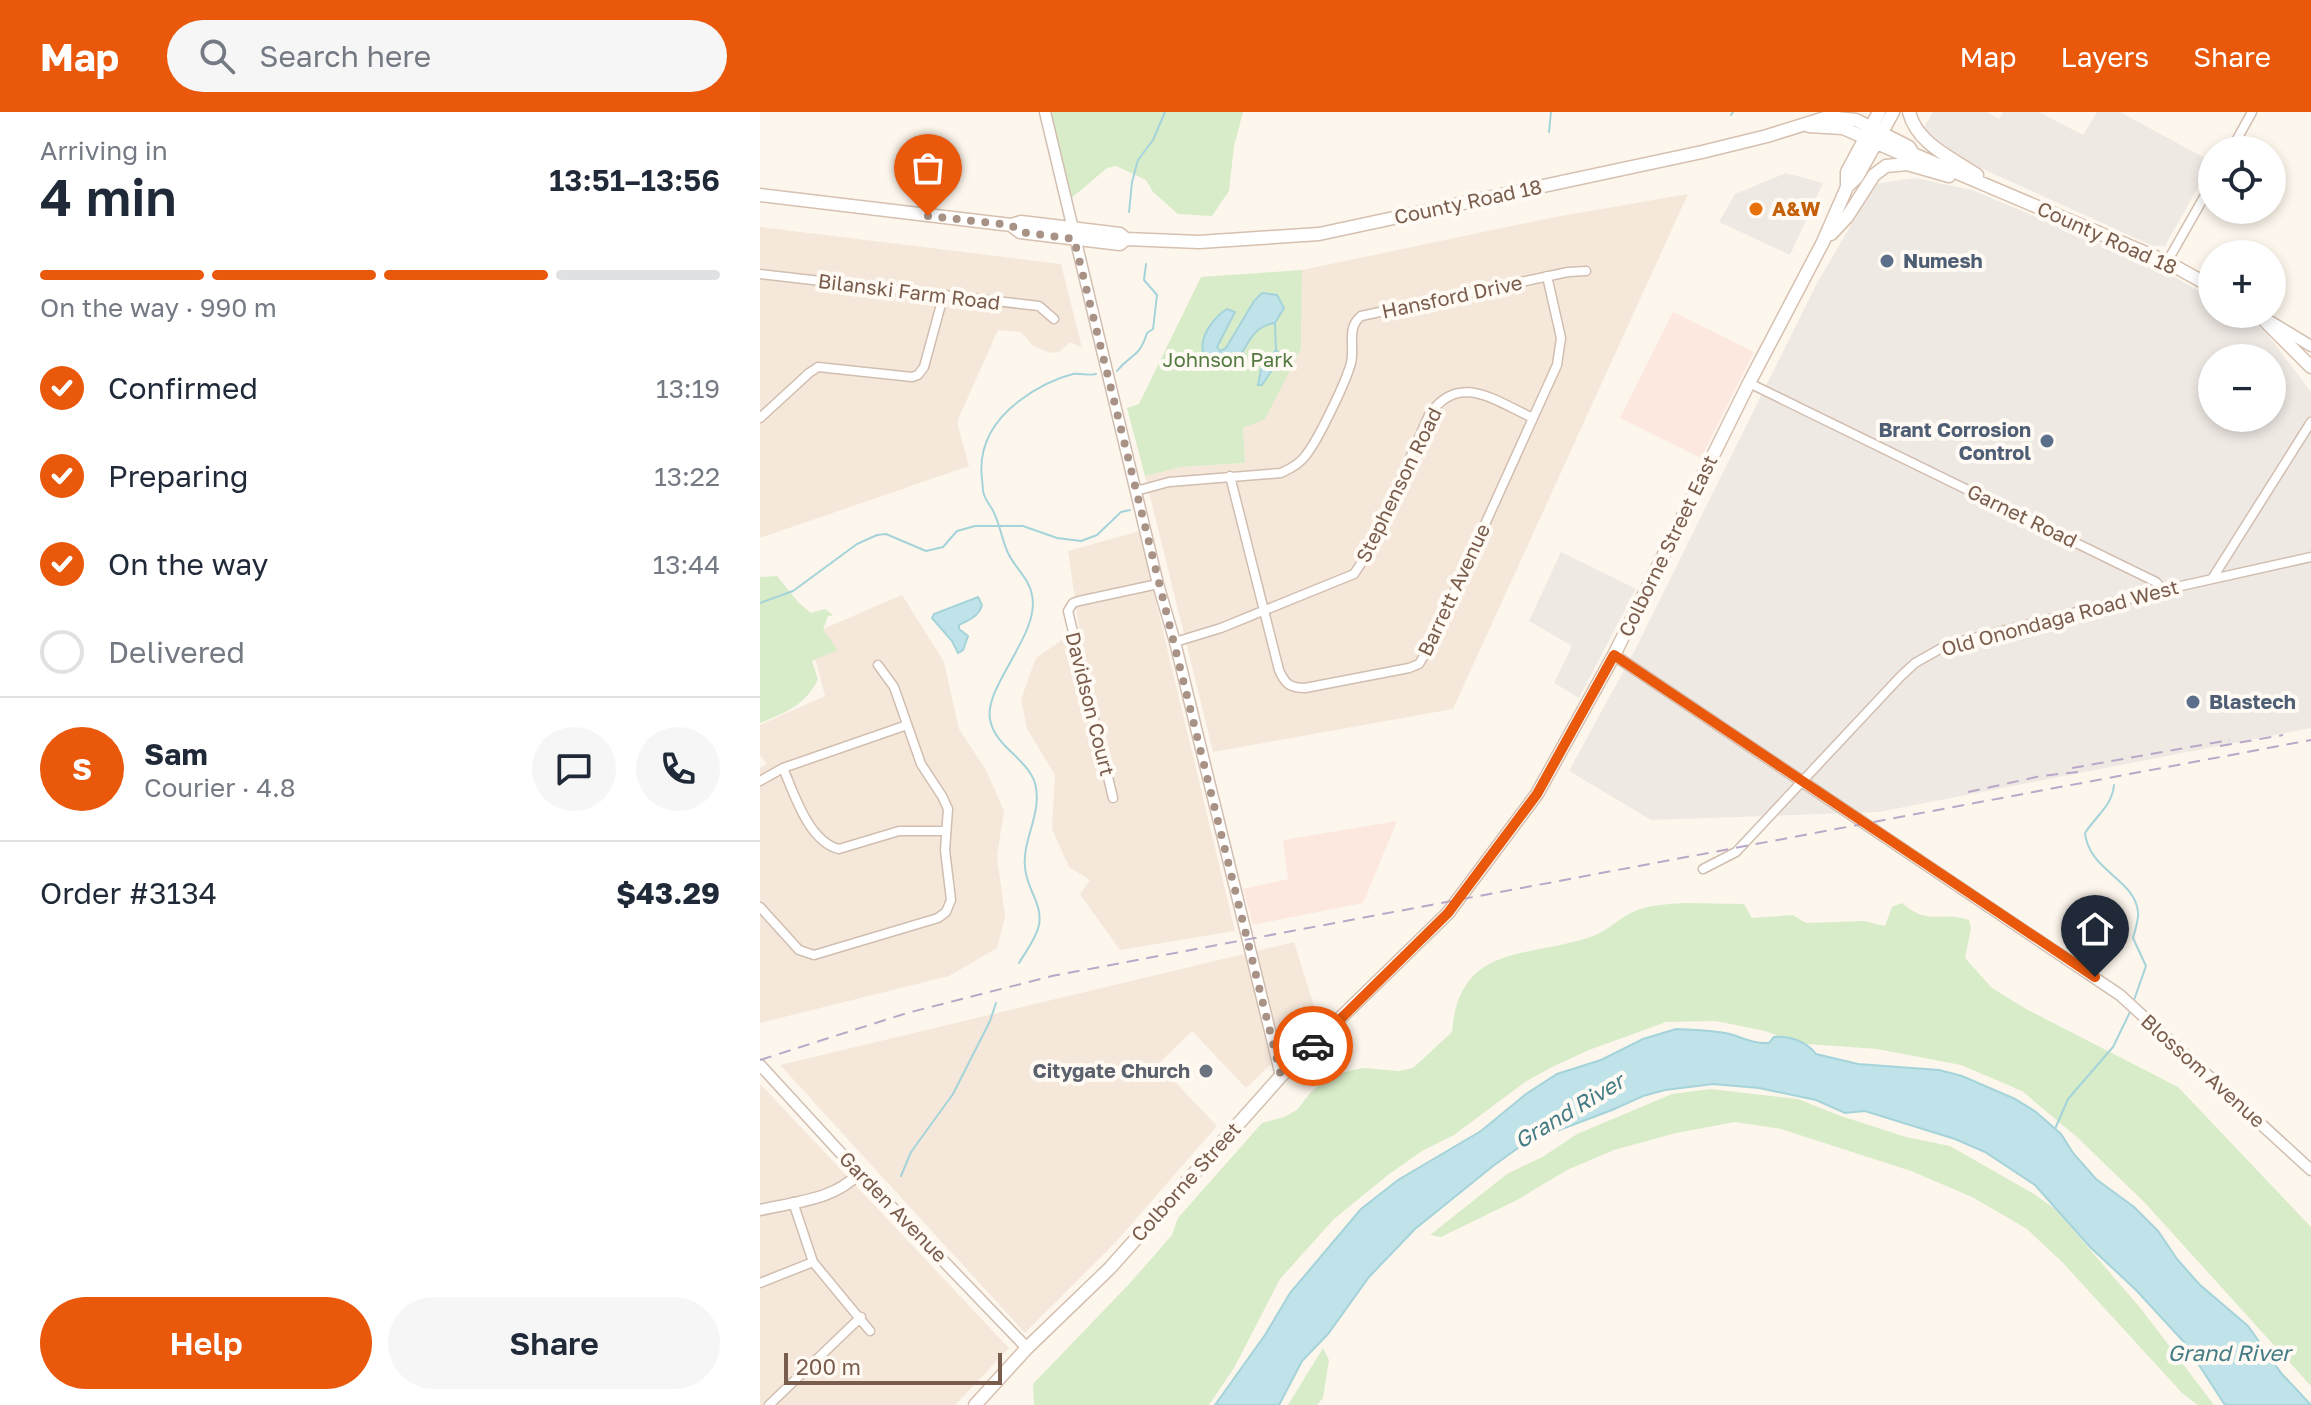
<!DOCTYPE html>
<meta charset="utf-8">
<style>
body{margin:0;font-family:"Golos Text",sans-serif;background:#f6f6f7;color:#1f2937;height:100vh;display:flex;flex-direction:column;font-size:30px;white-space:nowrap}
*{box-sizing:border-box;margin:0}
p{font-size:26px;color:#747a83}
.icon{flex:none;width:44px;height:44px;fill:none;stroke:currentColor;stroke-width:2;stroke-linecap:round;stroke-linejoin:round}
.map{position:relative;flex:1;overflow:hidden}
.drawer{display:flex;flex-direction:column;background:#fff;width:760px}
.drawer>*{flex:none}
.controls{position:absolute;left:1438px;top:24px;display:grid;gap:16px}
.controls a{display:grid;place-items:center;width:88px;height:88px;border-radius:50%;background:#fff;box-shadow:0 4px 12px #0003;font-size:40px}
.scale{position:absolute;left:24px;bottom:20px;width:218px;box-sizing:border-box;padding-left:8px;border:4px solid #7a5c4d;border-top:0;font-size:22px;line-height:28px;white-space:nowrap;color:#7a5c4d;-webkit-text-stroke:6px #fffaf3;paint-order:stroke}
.pin{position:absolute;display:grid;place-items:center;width:68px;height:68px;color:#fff;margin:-82px -34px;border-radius:50% 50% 50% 0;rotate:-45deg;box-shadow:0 0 8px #0007}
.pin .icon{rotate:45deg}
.courier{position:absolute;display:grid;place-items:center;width:80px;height:80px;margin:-40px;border:6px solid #ea580c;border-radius:50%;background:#fff;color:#222;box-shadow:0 2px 10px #0007}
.head em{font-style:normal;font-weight:600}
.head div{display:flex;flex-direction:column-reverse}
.head{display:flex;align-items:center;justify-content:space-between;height:136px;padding:0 40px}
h1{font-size:52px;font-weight:600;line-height:60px}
.bar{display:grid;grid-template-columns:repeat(4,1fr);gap:12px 8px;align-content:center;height:96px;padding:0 40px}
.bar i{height:10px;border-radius:6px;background:#e0e1e3}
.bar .current{background:#ea580c}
.bar p{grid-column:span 4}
.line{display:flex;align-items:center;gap:20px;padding:0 40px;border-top:2px solid #e0e1e3}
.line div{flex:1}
.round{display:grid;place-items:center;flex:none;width:84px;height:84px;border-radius:42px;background:#f6f6f7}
ol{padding:0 40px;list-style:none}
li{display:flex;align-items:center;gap:24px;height:88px}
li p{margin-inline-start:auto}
li .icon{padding:8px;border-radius:50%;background:#ea580c;color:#fff;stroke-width:4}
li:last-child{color:#747a83}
li i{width:44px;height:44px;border:4px solid #e0e1e3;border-radius:50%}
.cta{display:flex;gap:16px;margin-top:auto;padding:16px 40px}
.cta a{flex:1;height:92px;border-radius:48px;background:#ea580c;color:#fff;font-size:32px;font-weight:600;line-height:92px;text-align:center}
.cta a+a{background:#f6f6f7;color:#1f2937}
header{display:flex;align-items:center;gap:48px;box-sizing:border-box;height:112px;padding:0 40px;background:#ea580c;color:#fff}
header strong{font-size:38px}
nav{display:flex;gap:44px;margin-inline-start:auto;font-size:28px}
.search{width:560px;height:72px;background:#f6f6f7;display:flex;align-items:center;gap:20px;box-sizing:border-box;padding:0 28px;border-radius:44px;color:#747a83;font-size:30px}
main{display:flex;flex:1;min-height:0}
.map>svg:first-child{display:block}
</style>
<header>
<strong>Map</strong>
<div class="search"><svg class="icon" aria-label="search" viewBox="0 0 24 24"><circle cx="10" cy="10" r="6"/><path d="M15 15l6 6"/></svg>Search here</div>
<nav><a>Map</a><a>Layers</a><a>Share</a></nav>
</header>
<main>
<section class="drawer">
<div class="head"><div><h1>4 min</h1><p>Arriving in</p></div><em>13:51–13:56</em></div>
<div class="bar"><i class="current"></i><i class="current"></i><i class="current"></i><i></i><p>On the way · 990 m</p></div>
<ol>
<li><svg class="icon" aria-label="check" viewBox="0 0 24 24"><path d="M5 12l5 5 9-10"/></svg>Confirmed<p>13:19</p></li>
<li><svg class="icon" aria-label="check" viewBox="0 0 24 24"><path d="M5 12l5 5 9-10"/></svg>Preparing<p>13:22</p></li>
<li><svg class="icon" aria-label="check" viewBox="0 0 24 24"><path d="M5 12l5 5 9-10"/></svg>On the way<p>13:44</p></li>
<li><i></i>Delivered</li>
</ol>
<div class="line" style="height:144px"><b class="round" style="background:#ea580c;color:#fff">S</b><div><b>Sam</b><p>Courier · 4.8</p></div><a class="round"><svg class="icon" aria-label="chat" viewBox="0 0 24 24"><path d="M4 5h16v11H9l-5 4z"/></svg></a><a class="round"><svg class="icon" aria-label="phone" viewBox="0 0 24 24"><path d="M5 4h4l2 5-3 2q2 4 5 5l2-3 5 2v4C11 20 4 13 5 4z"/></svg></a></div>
<div class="line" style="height:104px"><div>Order #3134</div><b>$43.29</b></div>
<div class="cta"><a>Help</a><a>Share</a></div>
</section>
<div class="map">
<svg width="1551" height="1293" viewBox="0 0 1551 1293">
<rect width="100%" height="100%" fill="#fdf6ec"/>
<path fill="#f5e8da" d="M928,82L693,597L453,640L385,364L421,355L485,351L483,316L541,237L542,158L795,105Z
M0,115L301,152L322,236L310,230L299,240L291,241L273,234L261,220L238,218L197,310L209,354L0,426Z
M379,419L475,819L360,838L320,782L330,768L309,755L292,717L295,663L267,617L261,587L276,546L319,516L308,439Z
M142,483L184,550L199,617L226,658L244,699L237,744L245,805L237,836L189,864L0,911V656L7,652L0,643V613L65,584L49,523Z
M534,830L558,907L486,976L432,919L398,952L457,1014L355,1131L265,1221L20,953Z
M0,972L249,1236L195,1293H0Z"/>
<path fill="#fde8e0" d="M913,200L994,240L941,346L860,306Z
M637,709L603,791L493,813L483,777L528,767L523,728Z"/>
<path fill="#efe9e4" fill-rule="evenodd" d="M1173,0H1227L1239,7L1243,0H1279L1323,23L1337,0H1360L1452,50L1405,134H1393L1192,43L1163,17Z
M1026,61L1063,71L1030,143L959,110L975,82Z
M1155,66L1212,78L1401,157L1452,187V202H1476L1505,219L1551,280V616L1119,700L891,708L809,659L874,540L1056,173L1115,72ZM1452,246H1512V306H1452Z
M801,440L876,477L819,586L794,571L812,534L769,509Z"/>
<path fill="#d8ecc9" d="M286,0H483L474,34L469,79L452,104L418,102L393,80L386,68L356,54L347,56L308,89Z
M542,158L541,237L505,307L483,316L485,351L421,355L385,364L367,296L379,292L441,165Z
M17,464L38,490L51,501L65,497L73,503L68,504L63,518L78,538L52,549L58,567C46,593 25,601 0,611V465Z
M923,791L984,792L992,806L1033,803L1046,811L1104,809L1125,814L1132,795L1142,791C1170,815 1179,798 1209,808L1211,816L1205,846L1232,876L1266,897L1418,975L1551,1115V1274L1385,1091L1318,1026L1262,979L1201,953L1117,937L1047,932L1028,928L1005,919L956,909L906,910L829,938L792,955L765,970L694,1023L662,1039L628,1063L574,1107L520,1167L474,1256L449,1293H274L273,1272L371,1170L412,1123L418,1106L502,1011L524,1005L537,998L551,980L571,963L603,956L639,959L653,956L692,920C699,829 770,847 833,824C848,819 860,805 875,799C890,793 907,792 923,791Z
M950,977L1038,987L1078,1003L1146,1025L1190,1034L1274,1082L1295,1097L1382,1198L1454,1293H1438L1423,1282L1303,1151L1267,1117L1212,1085L1151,1059L1021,1017L975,1010L916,1021L854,1038L807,1058L757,1088L681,1125L670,1123L747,1062L784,1044L817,1022L912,982Z
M563,1236L569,1248L563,1286L557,1293H528Z"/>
<path fill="#bfe3e8" stroke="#a5d3da" stroke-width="2" d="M502,181L517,183L524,196L515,211C489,214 488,239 470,256C426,253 442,213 467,197L475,200L457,235L460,239L466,236L494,189Z
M516,238L519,241L516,252L502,273H498L501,257Z
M218,485L222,493C219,504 209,508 199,513V517L208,524L203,538L198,541L192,529L172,506L174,502Z
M916,917C934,918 952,918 970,922C984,926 993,932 1009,931L1014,925C1029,923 1047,930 1056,942L1098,952L1179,958L1202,964L1255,987L1276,1000L1301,1022L1313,1041L1336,1067L1374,1095L1398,1119L1417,1147L1439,1172L1488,1214L1521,1261L1551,1293H1465L1424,1230L1376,1178L1330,1135L1275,1073L1225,1040L1195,1027L1105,999L1085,1001L1056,988L999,976L953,972L905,978L883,984L852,998L765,1031L733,1054L655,1117L609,1165L568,1222L542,1249L519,1293H455L505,1223L530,1181L601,1097L638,1068L721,1019L766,982L797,962L841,948L883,927Z"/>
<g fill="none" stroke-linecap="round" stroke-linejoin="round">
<path stroke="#a5d3da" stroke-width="2" d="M971,3L973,0
M789,20L791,0
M369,100L372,70L378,48L393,28L405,0
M515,211L516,238
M357,259C371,241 379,247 387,221L393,217L397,183L384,168L386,152
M0,491L33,479L97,432L117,423L126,422L166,439L183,435L197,419L215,414H263L297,426L321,429L337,423L361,400L370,398
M1354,673C1352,694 1336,704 1325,721C1329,759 1375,767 1378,800C1379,808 1375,818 1373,826L1386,854L1374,888
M259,851C266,839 276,827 279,813C283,792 266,776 265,755C262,727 283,701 275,671C267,646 234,634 230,607C224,574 281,521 272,483C269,466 255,456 248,441C242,428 240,413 234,401C232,395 227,391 225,385C222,380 223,373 222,367C218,334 233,309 259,289C275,277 293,267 313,262C321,261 328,264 336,262
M1295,1017L1308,987L1353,935L1371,898
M141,1064L151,1040L193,982L230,909L236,891"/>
<defs>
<path id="minor" d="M1471,38L1492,0
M1407,150L1452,71
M0,162L279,194L294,207
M989,271L1396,470L1403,478
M0,306L49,261L58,255L152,265L158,263L164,255L183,185
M470,364L519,558C525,572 530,576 545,576L649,556L659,552L670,534L797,253L801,226L787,164
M376,379L409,370L521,361C530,357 540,352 546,343C558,328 586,270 591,251C595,234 586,216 601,204L808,160L826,159
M1452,467L1551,310
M415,530L461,516L594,462L608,441L669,303C699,259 735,289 773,306
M23,656C34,682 49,730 79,737L139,719H185
M0,669L23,656L147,613
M353,686L308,499L313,491L319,489L398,472
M943,757L976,740L1140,565L1155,551L1187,533L1403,478L1551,445
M0,795L39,838L54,843L178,806L186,800L191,788L185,738L188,697L182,684L161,652L134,575L118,553
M33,1090L53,1150L110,1219
M0,1171L53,1150
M9,1293L101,1205"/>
<path id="tertiary" d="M285,0L398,472L415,530L521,964
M1508,208L1551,234
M854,543L1360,883L1551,1058
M0,953L99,1061L267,1236
M0,1098C34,1090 75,1088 99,1061"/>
<path id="secondary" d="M1149,0C1157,32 1192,46 1217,63
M1049,14L1083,16L1144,43L1153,42L1407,150L1452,175
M1087,75V60L1119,0
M0,83L251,113L261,110L360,122L366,127
M251,113L260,120L360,132L366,127L439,130L559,122L942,40L1007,24L1068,5L1096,8L1149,35L1153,42
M1071,122L1087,105L1114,63L1126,54L1147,52L1189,64
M1498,202L1551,255
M215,1293L267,1236L350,1156L521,964L688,801L777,682L854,543L989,271L1063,130L1087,75L1097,65L1133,0"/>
</defs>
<use href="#minor" stroke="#d1beb0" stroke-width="11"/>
<use href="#tertiary" stroke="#d1beb0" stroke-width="13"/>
<use href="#secondary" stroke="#d6c0b0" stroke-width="15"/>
<use href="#minor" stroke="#fff" stroke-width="8"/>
<use href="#tertiary" stroke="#fff" stroke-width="10"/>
<use href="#secondary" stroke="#fff" stroke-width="12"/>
<path stroke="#b9a8c9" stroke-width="2" stroke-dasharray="12 8" stroke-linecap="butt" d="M1460,634L1523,623
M1312,656L1470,628
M1208,680L1281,664L1326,659
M0,948L147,901L292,864L1551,628"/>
</g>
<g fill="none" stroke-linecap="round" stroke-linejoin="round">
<path stroke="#a89285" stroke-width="8" stroke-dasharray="0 14.4" d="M168,104L251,113L260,120L314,127L521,964L553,934"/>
<path stroke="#ea580c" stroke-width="10" d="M553,934L688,801L777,682L854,543L1335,865"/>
</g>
<circle fill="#e8710a" stroke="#fffaf3" stroke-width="3" cx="996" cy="97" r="8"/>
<g fill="#5c6f8a" stroke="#fffaf3" stroke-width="3">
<circle cx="1127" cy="149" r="8"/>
<circle cx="1287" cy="329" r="8"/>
<circle cx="1433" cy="590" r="8"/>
</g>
<circle fill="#6b7280" stroke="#fffaf3" stroke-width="3" cx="446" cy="959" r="8"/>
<g text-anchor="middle" stroke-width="8" stroke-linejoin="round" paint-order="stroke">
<g font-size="20" fill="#7a5c4d" stroke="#fffaf3">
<text transform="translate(708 90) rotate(-12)" y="7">County Road 18</text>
<text transform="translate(1347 126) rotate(24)" y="7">County Road 18</text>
<text transform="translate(149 180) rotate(7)" y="7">Bilanski Farm Road</text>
<text transform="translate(692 185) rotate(-12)" y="7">Hansford Drive</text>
<text transform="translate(639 373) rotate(-64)" y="7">Stephenson Road</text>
<text transform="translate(1262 404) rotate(26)" y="7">Garnet Road</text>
<text transform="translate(908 434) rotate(-64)" y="7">Colborne Street East</text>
<text transform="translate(694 478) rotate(-65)" y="7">Barrett Avenue</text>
<text transform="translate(1300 506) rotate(-15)" y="7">Old Onondaga Road West</text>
<text transform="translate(330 592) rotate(76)" y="7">Davidson Court</text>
<text transform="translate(1443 959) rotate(42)" y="7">Blossom Avenue</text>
<text transform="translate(426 1070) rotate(-48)" y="7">Colborne Street</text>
<text transform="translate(133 1095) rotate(46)" y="7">Garden Avenue</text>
</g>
<g font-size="20" font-weight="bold" fill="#c56008" stroke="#fffaf3" text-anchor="start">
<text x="1012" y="104">A&amp;W</text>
</g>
<g font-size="20" font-weight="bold" fill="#4e5e75" stroke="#fffaf3" text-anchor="start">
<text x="1143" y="156">Numesh</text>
<text x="1271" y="325" text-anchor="end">Brant Corrosion<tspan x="1271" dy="23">Control</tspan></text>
<text x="1449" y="597">Blastech</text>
</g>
<g font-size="20" fill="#537a41" stroke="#fffaf3">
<text x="468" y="255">Johnson Park</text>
</g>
<g font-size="20" font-weight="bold" fill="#5b616d" stroke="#fffaf3" text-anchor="end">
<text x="430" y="966">Citygate Church</text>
</g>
<g font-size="22" font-style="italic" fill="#437c86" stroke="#fffaf3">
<text transform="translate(809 999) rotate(-31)" y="8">Grand River</text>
<text x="1469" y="1249">Grand River</text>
</g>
</g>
</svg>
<div class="controls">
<a><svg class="icon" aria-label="locate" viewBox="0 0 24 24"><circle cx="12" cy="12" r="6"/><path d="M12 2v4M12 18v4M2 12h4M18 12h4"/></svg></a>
<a>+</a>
<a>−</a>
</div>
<div class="scale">200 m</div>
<div class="pin" style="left:168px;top:104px;background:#ea580c"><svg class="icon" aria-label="bag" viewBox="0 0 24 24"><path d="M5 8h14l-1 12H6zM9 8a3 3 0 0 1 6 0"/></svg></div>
<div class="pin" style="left:1335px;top:865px;background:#1f2937"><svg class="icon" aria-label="home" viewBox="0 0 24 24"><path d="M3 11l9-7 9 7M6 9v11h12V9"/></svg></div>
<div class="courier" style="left:553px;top:934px"><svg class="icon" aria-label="car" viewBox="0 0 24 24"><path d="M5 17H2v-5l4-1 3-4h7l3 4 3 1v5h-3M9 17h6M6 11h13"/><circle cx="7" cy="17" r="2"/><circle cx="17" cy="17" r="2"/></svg></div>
</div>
</main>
